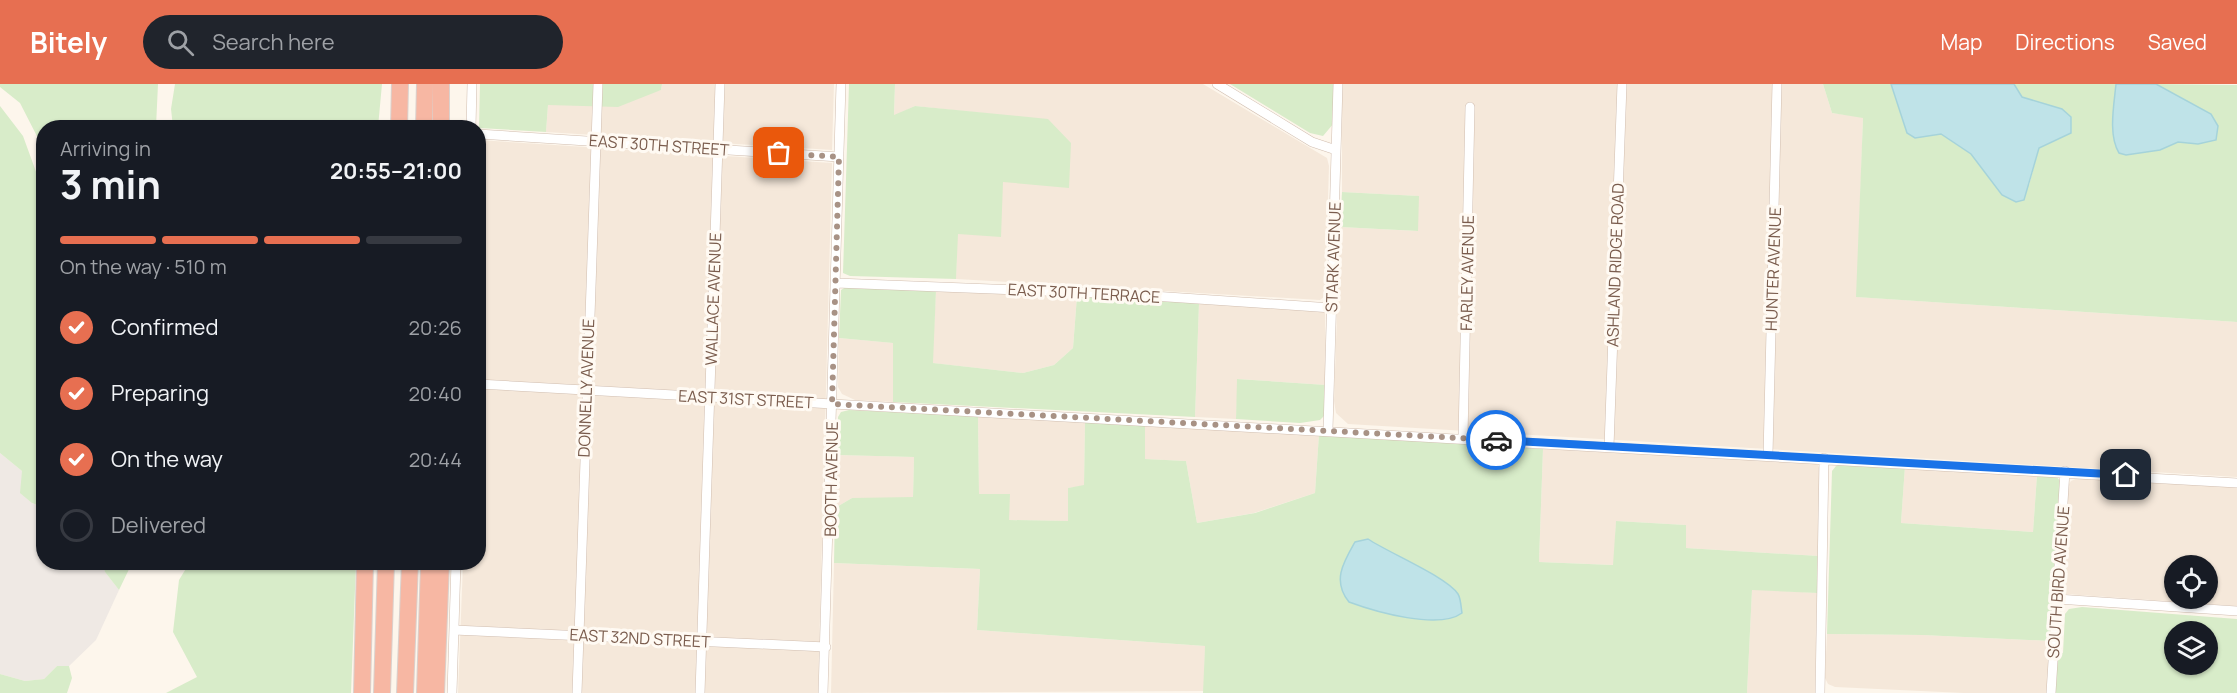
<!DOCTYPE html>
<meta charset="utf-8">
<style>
body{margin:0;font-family:Manrope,sans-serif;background:#20242c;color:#f1f3f6;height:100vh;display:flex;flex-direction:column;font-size:22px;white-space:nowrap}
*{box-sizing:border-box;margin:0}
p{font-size:20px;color:#9ea1a6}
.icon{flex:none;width:33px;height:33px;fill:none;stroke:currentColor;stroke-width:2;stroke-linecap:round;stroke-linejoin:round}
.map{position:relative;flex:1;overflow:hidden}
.details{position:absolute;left:36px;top:36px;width:450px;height:450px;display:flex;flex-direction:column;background:#171b24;border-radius:24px;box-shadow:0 2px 4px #0004}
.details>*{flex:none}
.buttons{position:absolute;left:2164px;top:471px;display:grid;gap:12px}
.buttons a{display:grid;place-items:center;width:54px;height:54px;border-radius:50%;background:#171b24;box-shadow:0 2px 4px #0004;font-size:30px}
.pin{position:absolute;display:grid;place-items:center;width:51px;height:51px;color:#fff;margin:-26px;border-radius:12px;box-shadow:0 3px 9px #0006}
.courier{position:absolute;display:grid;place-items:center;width:60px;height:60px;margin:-30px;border:4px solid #1a73e8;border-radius:50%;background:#fff;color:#222;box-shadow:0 2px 8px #0007}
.headline em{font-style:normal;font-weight:700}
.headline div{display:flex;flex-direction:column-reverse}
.headline{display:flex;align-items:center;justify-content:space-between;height:102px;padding:0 24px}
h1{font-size:39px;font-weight:700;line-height:45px}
.bar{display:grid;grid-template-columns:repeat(4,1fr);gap:9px 6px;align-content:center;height:72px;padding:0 24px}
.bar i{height:8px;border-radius:4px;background:#363941}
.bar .current{background:#e76f51}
.bar p{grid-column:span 4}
ol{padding:0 24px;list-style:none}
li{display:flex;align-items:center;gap:18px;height:66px}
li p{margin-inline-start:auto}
li .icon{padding:6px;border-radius:50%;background:#e76f51;color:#fff;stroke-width:4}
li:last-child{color:#9ea1a6}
li i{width:33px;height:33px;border:3px solid #363941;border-radius:50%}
header{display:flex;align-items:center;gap:36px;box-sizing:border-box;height:84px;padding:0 30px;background:#e76f51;color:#fff}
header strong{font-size:28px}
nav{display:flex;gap:33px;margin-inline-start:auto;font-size:21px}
.search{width:420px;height:54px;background:#20242c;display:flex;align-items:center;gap:15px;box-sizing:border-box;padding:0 21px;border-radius:33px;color:#9ea1a6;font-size:22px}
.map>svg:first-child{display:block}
</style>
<header>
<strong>Bitely</strong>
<div class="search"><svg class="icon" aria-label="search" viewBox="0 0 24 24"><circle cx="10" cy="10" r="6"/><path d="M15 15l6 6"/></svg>Search here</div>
<nav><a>Map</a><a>Directions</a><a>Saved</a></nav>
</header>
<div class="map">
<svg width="2237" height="609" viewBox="0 0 2237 609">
<rect width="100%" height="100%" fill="#fdf6ec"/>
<path fill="#f5e8da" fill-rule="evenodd" d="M662,0H834L832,66L546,48L548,21L661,6Z
M895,0H1203L1327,74L1329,82L1325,212L1320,216L956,195L957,150L991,30L915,22L894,32Z
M1342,0H1823L1832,29L1863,33L1857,213L2237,238V393L1348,340L1336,329L1334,317L1340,143L1417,147L1418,112L1342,108Z
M479,56L832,79L818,609H458L463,479L478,478Z
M936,207L1077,212L1073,264L1054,281L1023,289L932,279Z
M1199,219L1325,227L1326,301L1238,295L1236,335L1195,333Z
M839,254L894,259L893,318L855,316L842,310L838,303Z
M978,332L1085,337L1084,402L1068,404V437L1008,436L979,410Z
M1145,340L1319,350L1315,409L1254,429L1197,439L1186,377L1144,375Z
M1543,365L1809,377L1818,381L1820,386L1819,472L1686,464V441L1616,437L1614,481L1539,478Z
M837,371L914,373L913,414H852L835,424Z
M1905,382L2037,391L2033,448L1901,439Z
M2078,394L2237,403V522L2065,510L2068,402L2071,397ZM2175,482H2208V514H2175Z
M834,479L980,485L977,546L1205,562L1204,607L831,609Z
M1752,505L1817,509L1815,609H1747Z
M1827,550L1922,551L2051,557L2048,609H1964L1835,603L1828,600L1825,594Z"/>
<path fill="#efe9e4" d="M0,369L22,387L32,419L43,423L44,478L102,479L105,488L119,506L96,556L69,582H57L44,595L25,597L0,590Z"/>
<path fill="#d8ecc9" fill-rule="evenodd" d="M0,0H158L156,43L44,44L43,64L20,19L0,3Z
M175,0H382L378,43H173L171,25Z
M480,0H662L661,6L618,23L548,21L546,48L479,44Z
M849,0H895L894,31L915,22L1048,35L1071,59L1069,104L1003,98L1001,153L958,150L956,195L850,192L843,189Z
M1230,0H1334V39L1323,52L1310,49Z
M1823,0H1891L1907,49L1915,54L1941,50L1971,70L2002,111L2029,101L2039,64L2071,33L2022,13L2014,0H2116L2113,29L2160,66L2178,58L2198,60L2211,30L2156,0L2237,1V238L1856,213L1863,34L1832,29Z
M0,22L23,52L43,107V423L32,419L20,409L22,387L0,369Z
M1342,108L1419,112L1418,147L1340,143Z
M846,203L936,207L933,279L1023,289L1054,281L1073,264L1077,212L1199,219L1195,333L893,318V259L839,254L841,206Z
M1237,295L1326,301L1324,332L1320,336L1300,339L1236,335Z
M849,326L978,332L979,410H1010L1009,436L1068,437V404L1084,401L1085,337L1145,340V375L1186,377L1197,439L1255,429L1315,409L1319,350L1543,365L1539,478L1613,481L1616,437L1686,441V464L1819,472L1817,509L1752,506L1747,609H1203L1205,562L977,546L980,485L834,479L835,424L852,414L913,413L914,373L837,371L838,333L841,328Z
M1844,379L1905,382L1901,439L2033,448L2037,391L2057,393L2060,397L2051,557L1922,551L1827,550L1832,387L1836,382Z
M190,478L356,479L351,609H166L197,593L173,548L179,496Z
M102,479H132L119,506L105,488Z
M2082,523L2237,535V609H2051L2054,568L2063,569L2065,530L2069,525ZM2175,548H2208V580H2175Z
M57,582H69L72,594L67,609H0V590L25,597L44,595Z"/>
<path fill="#bfe3e8" stroke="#a5d3da" stroke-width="1.5" d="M1891,0H2014L2022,13L2062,25L2071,33V49L2039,64L2024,116L2016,118L2002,111L1971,70L1941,50L1915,54L1907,49Z
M2116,0H2156L2211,30L2218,42L2216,56L2198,60L2178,58L2160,66L2126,71L2119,69C2108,51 2114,21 2116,0Z
M1368,455C1389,469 1447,493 1458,510C1461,515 1461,524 1462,529C1439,546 1376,528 1349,518C1332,497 1343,479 1355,458Z"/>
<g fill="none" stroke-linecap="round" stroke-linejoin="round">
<defs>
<path id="minor" d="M1217,0L1312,58L1336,66
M471,44L472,0
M478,50L839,73
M836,199L1123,210L1332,224
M478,300L2237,399
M1328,346L1338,0
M1463,354L1470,23
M1609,363L1622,0
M1768,371L1777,0
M2057,515L2237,527
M454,546L826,563
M452,609L456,478
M577,609L598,0
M700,609L720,0
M823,609L841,0
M1820,609L1824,374
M2051,609L2065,387"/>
<path id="motorway" d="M399,44L400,0
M424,44L425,0
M441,44V0
M362,609L365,478
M382,609L386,478
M405,609L410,478
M425,609L429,478
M436,609L441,478"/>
</defs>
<use href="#minor" stroke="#d1beb0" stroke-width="10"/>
<use href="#motorway" stroke="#dad1cd" stroke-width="18"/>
<use href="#minor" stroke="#fff" stroke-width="9"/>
<use href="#motorway" stroke="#f7b7a3" stroke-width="16"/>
</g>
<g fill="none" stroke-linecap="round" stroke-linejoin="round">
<path stroke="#a89285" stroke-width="6" stroke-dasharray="0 10.8" d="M779,69L839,73L832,320L1496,356"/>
<path stroke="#1a73e8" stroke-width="8" d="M1496,356L2126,391"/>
</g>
<g text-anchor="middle" stroke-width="6" stroke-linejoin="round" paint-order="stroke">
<g font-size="16" fill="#7a5c4d" stroke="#fffaf3">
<text transform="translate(659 61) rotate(4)" y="6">EAST 30TH STREET</text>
<text transform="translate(1333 173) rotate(-88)" y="6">STARK AVENUE</text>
<text transform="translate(1615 181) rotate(-88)" y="6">ASHLAND RIDGE ROAD</text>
<text transform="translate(1773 185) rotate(-88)" y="6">HUNTER AVENUE</text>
<text transform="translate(1467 189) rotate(-89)" y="6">FARLEY AVENUE</text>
<text transform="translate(1084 209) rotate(3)" y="6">EAST 30TH TERRACE</text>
<text transform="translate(713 215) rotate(-88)" y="6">WALLACE AVENUE</text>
<text transform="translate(586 304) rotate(-88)" y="6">DONNELLY AVENUE</text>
<text transform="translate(746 315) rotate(3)" y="6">EAST 31ST STREET</text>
<text transform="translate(831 395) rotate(-89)" y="6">BOOTH AVENUE</text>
<text transform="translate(2058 498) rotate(-86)" y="6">SOUTH BIRD AVENUE</text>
<text transform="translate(640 554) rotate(3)" y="6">EAST 32ND STREET</text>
</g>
</g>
</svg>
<div class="buttons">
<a><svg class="icon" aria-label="locate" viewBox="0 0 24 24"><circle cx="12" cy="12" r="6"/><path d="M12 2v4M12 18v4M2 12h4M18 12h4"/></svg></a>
<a><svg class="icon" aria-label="layers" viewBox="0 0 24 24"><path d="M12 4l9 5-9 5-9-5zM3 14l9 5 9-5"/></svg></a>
</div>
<div class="pin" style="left:779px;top:69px;background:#ea580c"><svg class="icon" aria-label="bag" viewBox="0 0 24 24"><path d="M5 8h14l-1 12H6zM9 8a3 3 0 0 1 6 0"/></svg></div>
<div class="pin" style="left:2126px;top:391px;background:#1f2937"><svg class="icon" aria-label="home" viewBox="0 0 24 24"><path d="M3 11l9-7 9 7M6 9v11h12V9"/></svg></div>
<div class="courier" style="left:1496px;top:356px"><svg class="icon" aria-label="car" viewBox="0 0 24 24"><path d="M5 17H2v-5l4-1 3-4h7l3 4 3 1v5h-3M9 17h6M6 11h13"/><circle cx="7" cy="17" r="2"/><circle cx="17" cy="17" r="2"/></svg></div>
<section class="details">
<div class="headline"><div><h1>3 min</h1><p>Arriving in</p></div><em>20:55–21:00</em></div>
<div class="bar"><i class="current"></i><i class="current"></i><i class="current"></i><i></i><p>On the way · 510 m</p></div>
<ol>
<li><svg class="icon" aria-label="check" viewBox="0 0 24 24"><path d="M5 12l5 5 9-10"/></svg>Confirmed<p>20:26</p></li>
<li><svg class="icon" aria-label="check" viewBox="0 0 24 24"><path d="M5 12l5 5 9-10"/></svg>Preparing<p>20:40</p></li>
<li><svg class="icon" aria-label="check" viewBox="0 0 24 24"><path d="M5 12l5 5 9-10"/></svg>On the way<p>20:44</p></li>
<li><i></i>Delivered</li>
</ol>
</section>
</div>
